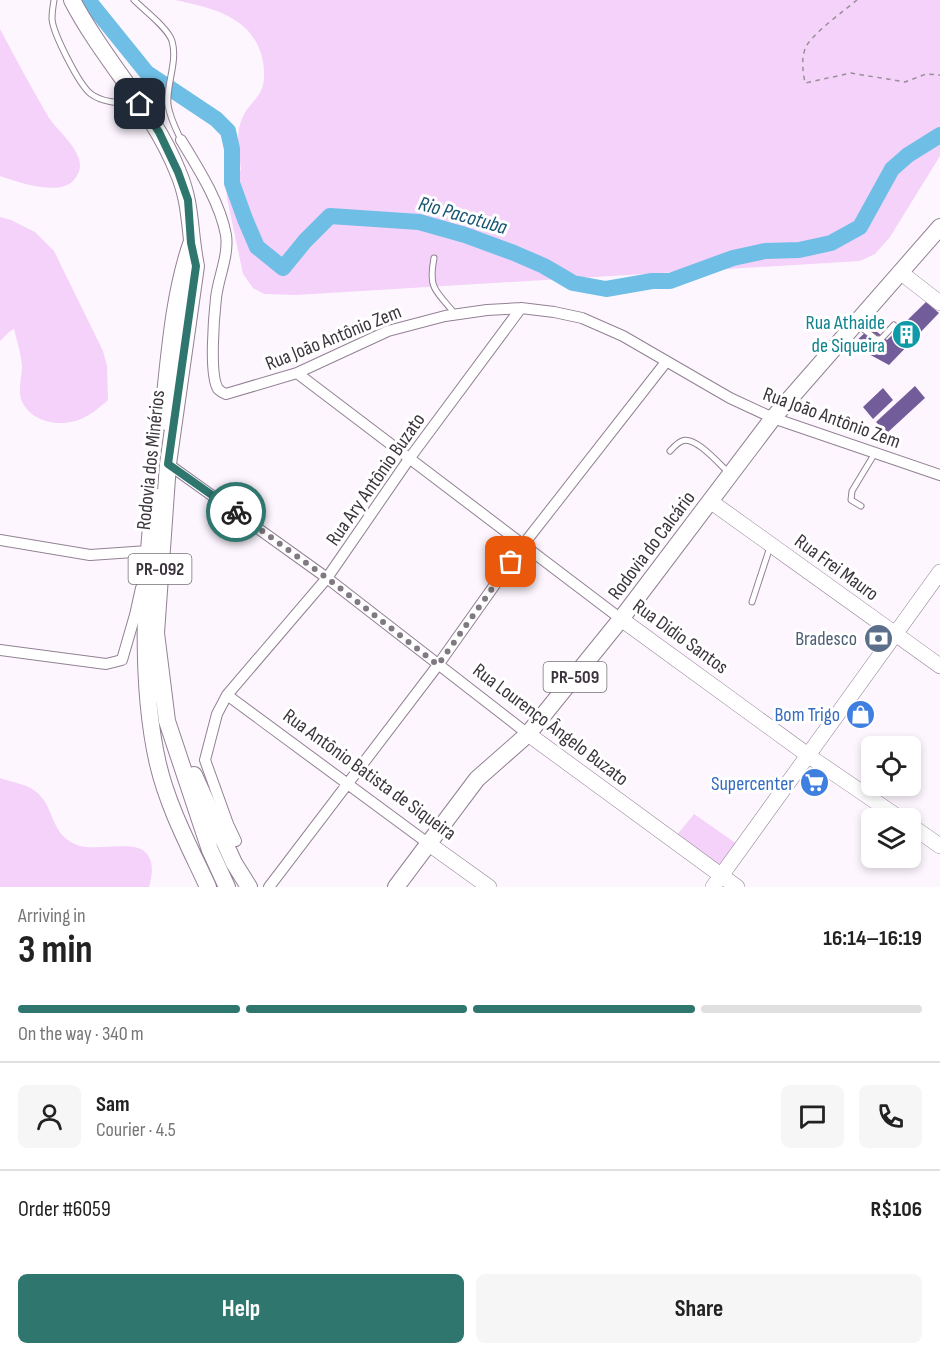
<!DOCTYPE html>
<meta charset="utf-8">
<style>
body{margin:0;font-family:"Sofia Sans Condensed",sans-serif;background:#f6f6f6;color:#222;height:100vh;display:flex;flex-direction:column;font-size:22px;white-space:nowrap}
*{box-sizing:border-box;margin:0}
p{font-size:20px;color:#767676}
.icon{flex:none;width:33px;height:33px;fill:none;stroke:currentColor;stroke-width:2;stroke-linecap:round;stroke-linejoin:round}
.map{position:relative;height:887px;overflow:hidden}
.panel{display:flex;flex-direction:column;background:#fff;flex:1}
.panel>*{flex:none}
.tools{position:absolute;left:861px;top:736px;display:grid;gap:12px}
.tools a{display:grid;place-items:center;width:60px;height:60px;border-radius:9px;background:#fff;box-shadow:0 3px 9px #0003;font-size:30px}
.pin{position:absolute;display:grid;place-items:center;width:51px;height:51px;color:#fff;margin:-26px;border-radius:12px;box-shadow:0 3px 9px #0006}
.courier{position:absolute;display:grid;place-items:center;width:60px;height:60px;margin:-30px;border:4px solid #2f766e;border-radius:50%;background:#fff;color:#222;box-shadow:0 2px 8px #0007}
.head em{font-style:normal;font-weight:700}
.head div{display:flex;flex-direction:column-reverse}
.head{display:flex;align-items:center;justify-content:space-between;height:102px;padding:0 18px}
h1{font-size:39px;font-weight:700;line-height:45px}
.bar{display:grid;grid-template-columns:repeat(4,1fr);gap:9px 6px;align-content:center;height:72px;padding:0 18px}
.bar i{height:8px;border-radius:4px;background:#e0e0e0}
.bar .on{background:#2f766e}
.bar p{grid-column:span 4}
.line{display:flex;align-items:center;gap:15px;padding:0 18px;border-top:2px solid #e0e0e0}
.line div{flex:1}
.round{display:grid;place-items:center;flex:none;width:63px;height:63px;border-radius:9px;background:#f6f6f6}
.action{display:flex;gap:12px;margin-top:auto;padding:12px 18px}
.action a{flex:1;height:69px;border-radius:9px;background:#2f766e;color:#fff;font-size:24px;font-weight:700;line-height:69px;text-align:center}
.action a+a{background:#f6f6f6;color:#222}
.map>svg:first-child{display:block}
</style>
<div class="map">
<svg width="940" height="887" viewBox="0 0 940 887">
<rect width="100%" height="100%" fill="#fef6ff"/>
<path fill="#f5d2f9" d="M175,0H940V156L890,237L875,254L860,261L296,295L264,294L253,288L243,274L227,198L226,182L231,175L241,170C238,148 234,127 248,108C254,101 261,94 263,85C265,77 264,65 262,57C251,16 212,8 175,0Z
M0,29C16,59 32,89 49,118C58,131 74,143 79,159C81,167 80,173 74,180C59,197 18,182 0,176Z
M0,217L11,220L35,232L54,251L103,351L107,366L108,400C100,407 91,415 81,419C60,428 29,422 21,399C18,389 22,376 22,366C21,354 17,341 14,329L9,332L0,341Z
M0,778C11,782 26,784 35,791C55,805 49,834 77,845C95,852 132,840 145,852C155,861 152,876 149,887H0Z
M694,814L737,844L719,866L676,836Z"/>
<g fill="none" stroke-linecap="round" stroke-linejoin="round">
<path stroke="#6ebee6" stroke-width="16" d="M88,0L147,73L216,119L228,131L232,149V183L245,219L257,247L283,268L305,241L330,216L419,222L465,235L514,253L544,266L573,283L606,289L652,281H670L733,258L765,251L799,250L831,243L860,227L892,169L908,155L940,135"/>
</g>
<path fill="#725c99" d="M926,302L939,313L889,365L852,345L871,327L887,340Z
M915,386L925,398L887,433L876,422Z
M883,388L893,400L873,419L863,407Z"/>
<g fill="none" stroke-linecap="round" stroke-linejoin="round">
<defs>
<path id="lane" d="M54,0C53,6 52,13 52,19C53,33 79,85 91,94C103,103 122,103 136,104
M134,0C144,10 168,28 172,41C178,62 166,84 168,105C170,118 176,129 181,140
M434,258C428,290 436,290 455,314
M857,324L876,339H881L894,325
M670,451C673,448 677,443 682,441C695,435 720,465 730,474
M861,506L851,500L852,491L875,453
M752,602L770,547"/>
<path id="street" d="M181,140C198,168 220,202 226,235C229,256 218,278 216,298C214,316 209,375 218,389C220,391 223,393 226,394L297,373L388,331L445,316L487,310L521,308L554,312L582,318L623,336L730,398L773,418L940,475
M297,373L621,619
M168,464L327,578L528,734
M0,540L90,555L148,551
M0,650L106,664L122,660L135,615L141,588
M227,695L429,844
M236,841L228,824L205,760L217,714L227,695L327,578L409,459L521,308
M269,887L438,665L523,545L666,362"/>
<path id="secondary" d="M900,272L940,303
M710,501L940,666
M621,619L816,761L901,819
M528,734L737,887
M910,825L940,846
M429,844L489,887
M713,887L940,572"/>
<path id="primary" d="M72,0C103,60 153,109 178,172C192,204 189,233 196,266L168,464L156,633L167,721L210,850L227,887
M162,422C169,363 172,300 191,244
M154,496C145,579 139,682 158,764C168,807 190,848 208,887
M194,775L234,863L249,887
M396,887L477,779L528,734L621,619L773,418L940,227"/>
</defs>
<use href="#lane" stroke="#928194" stroke-width="7"/>
<use href="#street" stroke="#928194" stroke-width="12"/>
<use href="#secondary" stroke="#928194" stroke-width="16"/>
<use href="#primary" stroke="#928194" stroke-width="18"/>
<path stroke="#979098" stroke-width="1.5" stroke-dasharray="4.5 4.5" stroke-linecap="butt" d="M857,0C845,10 809,36 805,49C801,61 803,71 805,83L851,73L905,82L926,74L940,75"/>
<use href="#lane" stroke="#fff" stroke-width="5"/>
<use href="#street" stroke="#fff" stroke-width="10"/>
<use href="#secondary" stroke="#fff" stroke-width="15"/>
<use href="#primary" stroke="#fff" stroke-width="16"/>
</g>
<g fill="none" stroke-linecap="round" stroke-linejoin="round">
<path stroke="#807981" stroke-width="6" stroke-dasharray="0 10.8" d="M236,512L327,578L438,665L511,562"/>
<path stroke="#2f766e" stroke-width="8" d="M140,104L159,132L178,172L188,200L191,243L196,266L168,464L236,512"/>
</g>
<defs>
<symbol id="building-disc" viewBox="-11 -11 22 22"><circle r="9.5" fill="#0f9aa8" stroke="#fff"/><path d="M-4-6H4V6H1V3H-1V6H-4ZM-2.5-4.3h1.7v1.8h-1.7ZM.8-4.3h1.7v1.8H.8ZM-2.5-1h1.7V.8h-1.7ZM.8-1h1.7V.8H.8Z" fill="#fff"/></symbol>
<symbol id="bank-disc" viewBox="-11 -11 22 22"><circle r="9.5" fill="#5c6f8a" stroke="#fff"/><path d="M-6-4H6V4H-6ZM0-2.3a2.3 2.3 0 1 0 0 4.6a2.3 2.3 0 1 0 0-4.6Z" fill="#fff"/></symbol>
<symbol id="shop-disc" viewBox="-11 -11 22 22"><circle r="9.5" fill="#3f7fe0" stroke="#fff"/><path d="M-5-2.5h2.3a2.7 3.5 0 0 1 5.4 0H5L5.5 6h-11ZM-1.5-2.5h3a1.5 2.3 0 0 0-3 0Z" fill="#fff"/></symbol>
<symbol id="supermarket-disc" viewBox="-11 -11 22 22"><circle r="9.5" fill="#3f7fe0" stroke="#fff"/><path d="M-6-5.5h2.5l.6 2H6L4.5 2H-2.5L-4.4-4H-6ZM-1.5 3.2a1.3 1.3 0 1 0 .1 0ZM3 3.2a1.3 1.3 0 1 0 .1 0Z" fill="#fff"/></symbol>
</defs>
<g fill-rule="evenodd">
<use href="#building-disc" x="890" y="318" width="33" height="33"/>
<use href="#bank-disc" x="862" y="622" width="33" height="33"/>
<use href="#shop-disc" x="844" y="698" width="33" height="33"/>
<use href="#supermarket-disc" x="798" y="766" width="33" height="33"/>
</g>
<g text-anchor="middle" stroke-width="6" stroke-linejoin="round" paint-order="stroke">
<g fill="#fff" stroke="#767277" stroke-width="1.5">
<rect x="128.5" y="554" width="63" height="30" rx="4.5"/>
<rect x="543.5" y="662" width="63" height="30" rx="4.5"/>
</g>
<g font-size="18" font-weight="bold" fill="#3c353d">
<text x="160" y="575">PR-092</text>
<text x="575" y="683">PR-509</text>
</g>
<g font-size="20" fill="#0d838f" stroke="#fff" text-anchor="end">
<text x="885" y="329">Rua Athaide<tspan x="885" dy="23">de Siqueira</tspan></text>
</g>
<g font-size="20" fill="#3c353d" stroke="#fff">
<text transform="translate(333 337) rotate(-22)" y="7">Rua João Antônio Zem</text>
<text transform="translate(832 417) rotate(20)" y="7">Rua João Antônio Zem</text>
<text transform="translate(150 460) rotate(-84)" y="7">Rodovia dos Minérios</text>
<text transform="translate(375 479) rotate(-55)" y="7">Rua Ary Antônio Buzato</text>
<text transform="translate(651 545) rotate(-53)" y="7">Rodovia do Calcário</text>
<text transform="translate(837 567) rotate(36)" y="7">Rua Frei Mauro</text>
<text transform="translate(681 636) rotate(36)" y="7">Rua Didio Santos</text>
<text transform="translate(551 724) rotate(37)" y="7">Rua Lourenço Ângelo Buzato</text>
<text transform="translate(370 774) rotate(36)" y="7">Rua Antônio Batista de Siqueira</text>
</g>
<g font-size="20" fill="#4e5e75" stroke="#fff" text-anchor="end">
<text x="857" y="645">Bradesco</text>
</g>
<g font-size="20" fill="#366cbe" stroke="#fff" text-anchor="end">
<text x="840" y="721">Bom Trigo</text>
<text x="794" y="790">Supercenter</text>
</g>
<g font-size="21" font-style="italic" fill="#175671" stroke="#fff">
<text transform="translate(463 215) rotate(16)" y="7">Rio Pacotuba</text>
</g>
</g>
</svg>
<div class="tools">
<a><svg class="icon" aria-label="locate" viewBox="0 0 24 24"><circle cx="12" cy="12" r="6"/><path d="M12 2v4M12 18v4M2 12h4M18 12h4"/></svg></a>
<a><svg class="icon" aria-label="layers" viewBox="0 0 24 24"><path d="M12 4l9 5-9 5-9-5zM3 14l9 5 9-5"/></svg></a>
</div>
<div class="pin" style="left:511px;top:562px;background:#ea580c"><svg class="icon" aria-label="bag" viewBox="0 0 24 24"><path d="M5 8h14l-1 12H6zM9 8a3 3 0 0 1 6 0"/></svg></div>
<div class="pin" style="left:140px;top:104px;background:#1f2937"><svg class="icon" aria-label="home" viewBox="0 0 24 24"><path d="M3 11l9-7 9 7M6 9v11h12V9"/></svg></div>
<div class="courier" style="left:236px;top:512px"><svg class="icon" aria-label="bike" viewBox="0 0 24 24"><circle cx="6" cy="16" r="4"/><circle cx="18" cy="16" r="4"/><path d="M6 16l4-8h5l3 8M10 8l3 8H6M13 5h3"/></svg></div>
</div>
<section class="panel">
<div class="head"><div><h1>3 min</h1><p>Arriving in</p></div><em>16:14–16:19</em></div>
<div class="bar"><i class="on"></i><i class="on"></i><i class="on"></i><i></i><p>On the way · 340 m</p></div>
<div class="line" style="height:108px"><a class="round"><svg class="icon" aria-label="person" viewBox="0 0 24 24"><circle cx="12" cy="8" r="4"/><path d="M4 21q1-7 8-7t8 7"/></svg></a><div><b>Sam</b><p>Courier · 4.5</p></div><a class="round"><svg class="icon" aria-label="chat" viewBox="0 0 24 24"><path d="M4 5h16v11H9l-5 4z"/></svg></a><a class="round"><svg class="icon" aria-label="phone" viewBox="0 0 24 24"><path d="M5 4h4l2 5-3 2q2 4 5 5l2-3 5 2v4C11 20 4 13 5 4z"/></svg></a></div>
<div class="line" style="height:78px"><div>Order #6059</div><b>R$106</b></div>
<div class="action"><a>Help</a><a>Share</a></div>
</section>
